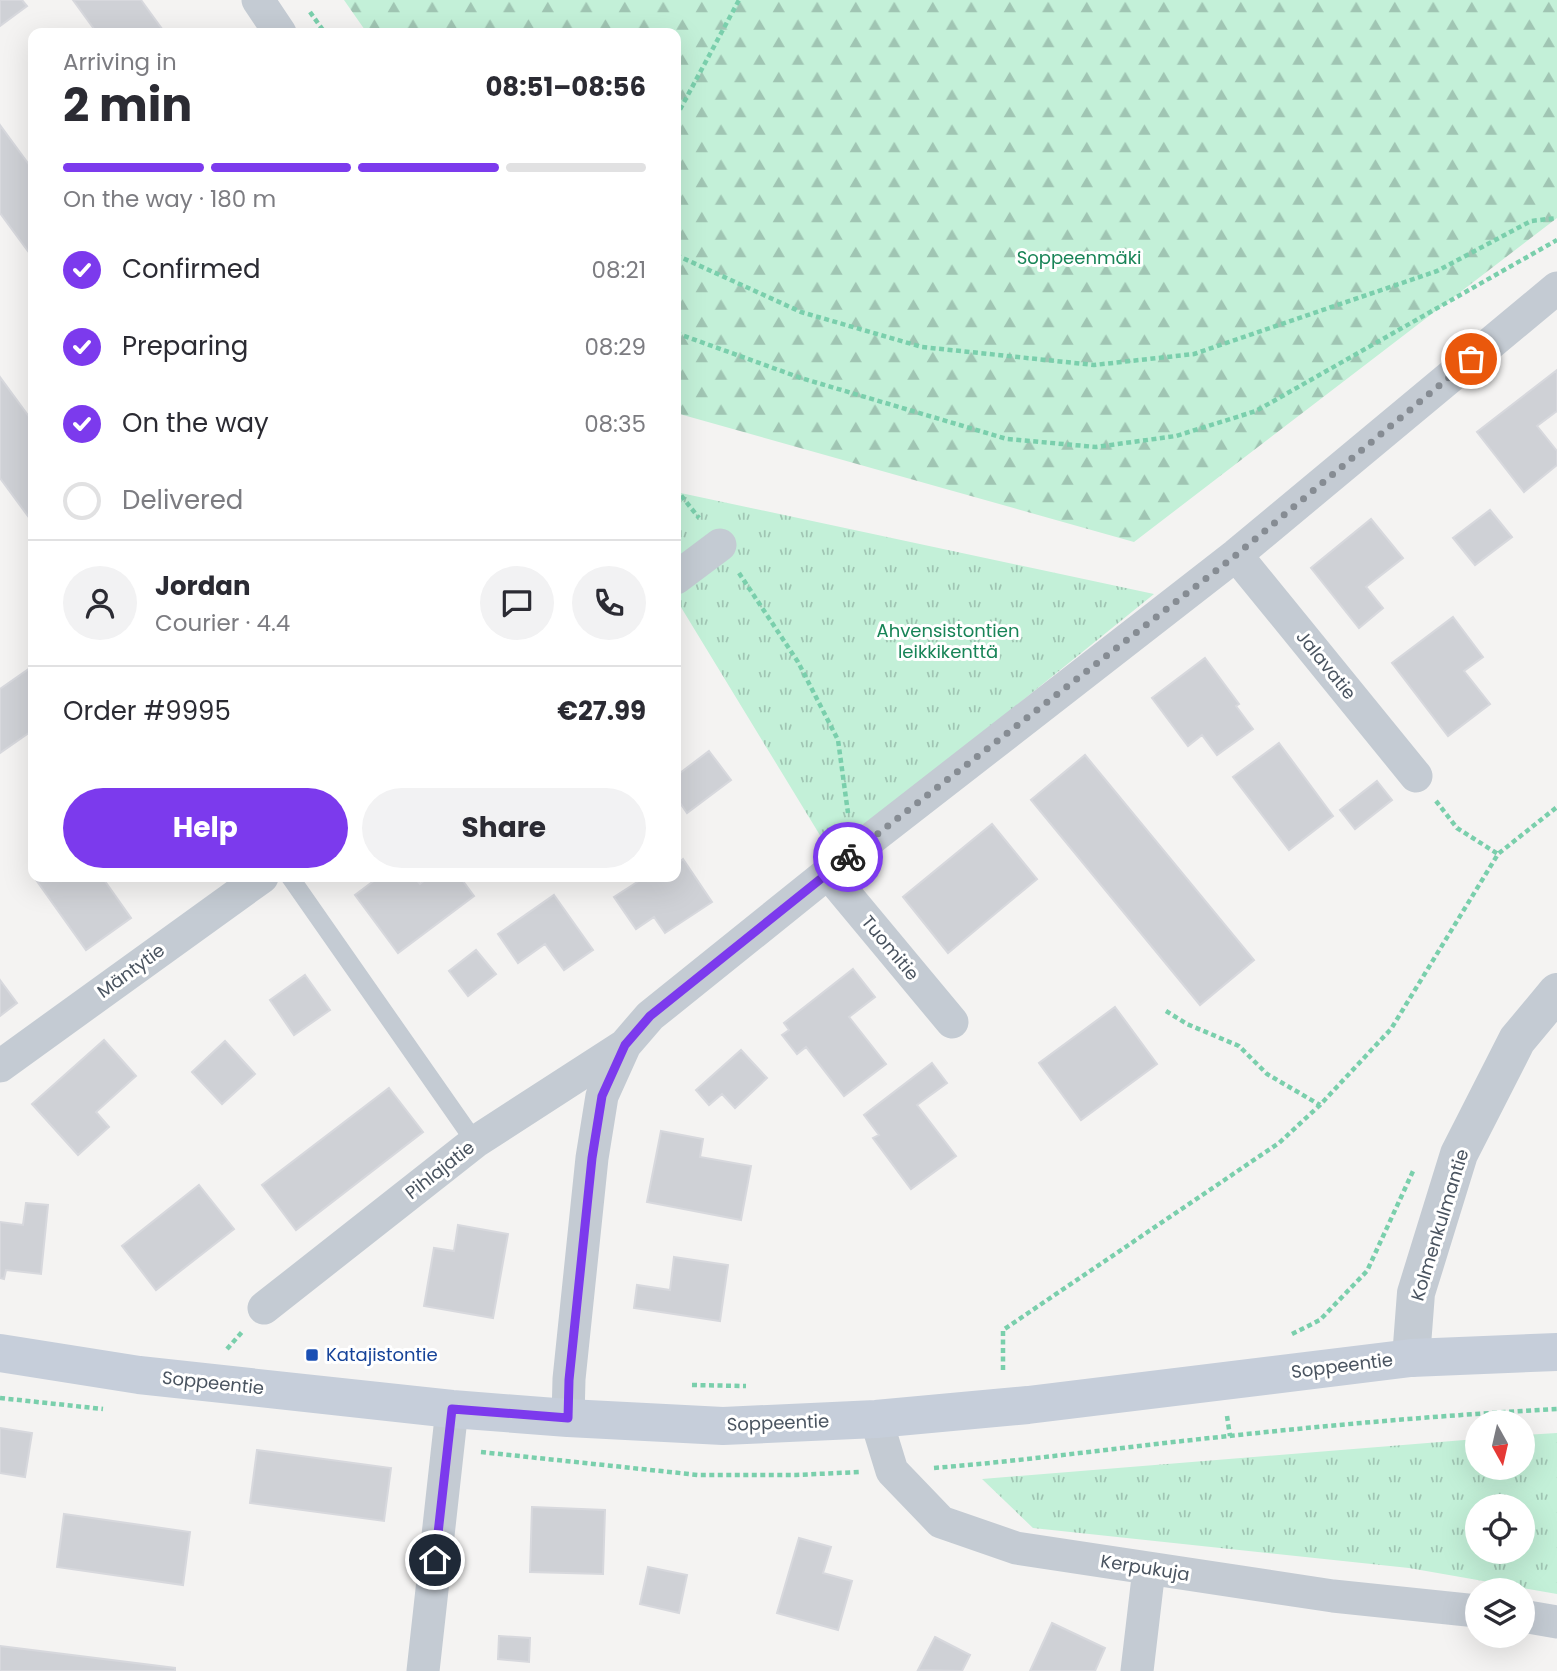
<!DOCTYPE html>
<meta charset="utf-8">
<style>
body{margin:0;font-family:Poppins,sans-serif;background:#f2f2f3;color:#2b2b33;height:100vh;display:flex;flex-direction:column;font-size:26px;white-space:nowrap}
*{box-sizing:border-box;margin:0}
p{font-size:23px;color:#7c7c81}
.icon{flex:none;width:38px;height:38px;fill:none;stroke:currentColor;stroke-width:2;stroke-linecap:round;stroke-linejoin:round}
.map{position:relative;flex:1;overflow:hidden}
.panel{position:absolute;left:28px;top:28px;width:653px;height:854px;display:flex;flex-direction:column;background:#fff;border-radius:14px;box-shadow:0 7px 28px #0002}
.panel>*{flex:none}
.needle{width:46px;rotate:172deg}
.tools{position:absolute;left:1465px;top:1410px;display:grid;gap:14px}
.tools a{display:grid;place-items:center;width:70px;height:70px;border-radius:50%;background:#fff;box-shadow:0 7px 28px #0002;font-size:35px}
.pin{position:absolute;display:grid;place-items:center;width:60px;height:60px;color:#fff;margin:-30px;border:4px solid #fff;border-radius:50%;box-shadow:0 2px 7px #0007}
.courier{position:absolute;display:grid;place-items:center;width:70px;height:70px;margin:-35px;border:5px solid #7c3aed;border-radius:50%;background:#fff;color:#222;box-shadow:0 2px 9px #0007}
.head em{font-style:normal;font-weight:700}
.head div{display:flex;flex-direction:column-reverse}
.head{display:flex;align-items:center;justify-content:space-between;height:119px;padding:0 35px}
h1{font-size:46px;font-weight:700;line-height:52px}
.bar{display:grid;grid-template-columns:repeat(4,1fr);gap:10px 7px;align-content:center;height:84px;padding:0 35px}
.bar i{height:9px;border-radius:5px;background:#e1e1e2}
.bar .on{background:#7c3aed}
.bar p{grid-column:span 4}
.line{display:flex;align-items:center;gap:18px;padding:0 35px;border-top:2px solid #e1e1e2}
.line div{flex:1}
.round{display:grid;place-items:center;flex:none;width:74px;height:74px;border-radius:37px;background:#f2f2f3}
ol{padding:0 35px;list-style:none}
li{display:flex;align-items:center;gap:21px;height:77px}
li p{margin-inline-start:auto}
li .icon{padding:7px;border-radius:50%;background:#7c3aed;color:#fff;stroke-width:4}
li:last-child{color:#7c7c81}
li i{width:38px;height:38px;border:4px solid #e1e1e2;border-radius:50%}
.primary-button{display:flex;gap:14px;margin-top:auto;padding:14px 35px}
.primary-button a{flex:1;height:80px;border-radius:42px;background:#7c3aed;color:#fff;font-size:28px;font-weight:700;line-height:80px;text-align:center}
.primary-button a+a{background:#f2f2f3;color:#2b2b33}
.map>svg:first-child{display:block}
</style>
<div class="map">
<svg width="1557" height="1671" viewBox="0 0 1557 1671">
<defs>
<pattern id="forest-firs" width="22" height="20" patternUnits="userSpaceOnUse" patternTransform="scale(1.75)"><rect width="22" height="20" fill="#c3f0d8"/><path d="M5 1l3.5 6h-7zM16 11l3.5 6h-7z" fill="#a0c5b3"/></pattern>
<pattern id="park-tufts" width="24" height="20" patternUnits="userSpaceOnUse" patternTransform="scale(1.75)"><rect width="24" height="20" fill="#c3f0d8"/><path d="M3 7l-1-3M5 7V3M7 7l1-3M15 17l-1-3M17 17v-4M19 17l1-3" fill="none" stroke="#a0c5b3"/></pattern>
</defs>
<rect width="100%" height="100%" fill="#f4f3f2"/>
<path fill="url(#forest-firs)" d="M344,0H1557V218L1134,542L676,413V33H367Z"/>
<path fill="url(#park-tufts)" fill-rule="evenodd" d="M676,492L1154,594L832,855L676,599Z
M1557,1433V1594L1409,1568L1033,1528L982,1479L1477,1439V1468H1522L1523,1435ZM1477,1507H1522V1552H1477Z"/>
<path fill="#cfd1d6" stroke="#d7d8dd" stroke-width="2" d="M0,0H22L27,6L0,26Z
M73,0H141L165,33H97Z
M0,125L33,170V258L0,213Z
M1557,370V411L1537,426L1557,451V465L1524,492L1477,432Z
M0,377L33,422V523L0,478Z
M1490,510L1512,537L1475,565L1453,538Z
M1371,519L1403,558L1366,587L1383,608L1359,628L1311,568Z
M1453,617L1483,657L1464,671L1490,704L1448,736L1392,663Z
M1205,658L1239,704L1236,706L1253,729L1217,755L1202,735L1188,746L1152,698Z
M33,666V730L0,753V689Z
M1279,743L1333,816L1289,850L1233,777Z
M709,751L731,780L687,813L676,797V776Z
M1085,755L1254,960L1200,1005L1031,800Z
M1377,781L1392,800L1355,829L1340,810Z
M992,824L1037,879L948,953L903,897Z
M683,859L712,902L665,933L654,917L636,929L614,897L645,877H676V865Z
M34,877H102L131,918L86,950Z
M379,877H414L420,884L429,877H460L474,896L398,953L355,895Z
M554,895L593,950L564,970L545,944L518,963L498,934Z
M476,950L496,974L468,996L449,971Z
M853,969L875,997L849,1017L886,1064L844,1096L806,1047L797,1054L782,1035L789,1030L784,1023Z
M305,975L330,1010L294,1035L270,1000Z
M0,980L17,1003L0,1016Z
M1115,1007L1157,1064L1081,1120L1039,1063Z
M104,1040L136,1076L96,1112L109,1127L78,1155L32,1104Z
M225,1041L255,1074L222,1104L192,1072Z
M741,1050L767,1078L735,1108L722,1094L709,1105L696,1090Z
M932,1063L947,1083L917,1105L956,1156L911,1189L873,1138L879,1135L864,1115Z
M389,1088L423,1132L296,1230L262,1185Z
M661,1131L703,1139L700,1157L751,1166L741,1220L647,1202Z
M199,1185L234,1229L156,1290L122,1246Z
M26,1203L48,1205L41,1274L6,1270L4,1279L0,1278V1222L23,1225Z
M458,1225L508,1234L493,1318L424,1306L434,1248L454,1251Z
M674,1257L728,1265L720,1321L634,1308L637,1285L670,1290Z
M0,1428L32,1433L25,1477L0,1473Z
M257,1450L391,1468L384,1521L250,1503Z
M532,1507L605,1510L603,1574L530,1572Z
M64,1514L190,1532L183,1585L57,1567Z
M799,1538L831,1547L823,1573L852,1581L838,1630L777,1613Z
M648,1567L687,1575L679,1613L640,1604Z
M1052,1623L1105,1648L1095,1671H1030Z
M499,1636L530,1638L529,1662L498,1659Z
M935,1637L970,1655L962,1671L918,1670Z
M0,1646L175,1668V1671H0Z"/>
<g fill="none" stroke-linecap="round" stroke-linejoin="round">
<path stroke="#7acfac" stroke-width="4.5" stroke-dasharray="5 3.5" stroke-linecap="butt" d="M310,12L325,33
M676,117L739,0
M676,255L801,312L922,347L1094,365L1194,354L1437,271L1531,221L1557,218
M676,333L801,378L1007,439L1096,447L1176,436L1256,411L1557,240
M676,489L699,518
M739,573L798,662L838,740L848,813
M1436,801L1457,828L1498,854
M1166,1011L1187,1024L1239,1046L1267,1074L1320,1105
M1292,1334L1320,1320L1367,1271L1414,1169
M227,1349L242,1332
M1003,1370V1330L1279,1143L1320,1105L1391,1029L1498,854L1557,807
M692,1385L746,1386
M0,1398L103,1409
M1227,1416L1230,1436
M481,1452L698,1475H796L859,1472
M934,1468C1033,1460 1131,1446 1229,1436C1339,1424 1447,1415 1557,1409"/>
<path stroke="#c4cbd3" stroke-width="18" d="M290,877L475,1142"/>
<path stroke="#c4cbd3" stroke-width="33" d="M258,0L280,33
M1236,555L1416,776
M676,578L720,545
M828,873L952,1022
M0,1066L262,877
M264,1308L475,1142L625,1045
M568,1418L569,1379L592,1158L602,1096L625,1045L650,1016L854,852L1236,555L1557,288
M876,1419L892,1471L941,1522L1016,1548L1333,1596L1477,1611
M1522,1616L1557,1622
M423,1671L452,1409
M1137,1671L1149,1569"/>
<path stroke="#c4cbd3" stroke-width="38" d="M1411,1358L1416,1293L1459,1154L1517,1040L1557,992"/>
<path stroke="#c6ceda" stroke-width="38" d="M0,1353L139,1375L452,1409L568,1418L723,1426L876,1419L1028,1405L1411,1358L1557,1352"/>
</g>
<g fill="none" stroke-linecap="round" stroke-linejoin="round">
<path stroke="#868c93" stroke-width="7" stroke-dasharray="0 12.6" d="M848,857L1236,555L1471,359"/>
<path stroke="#7c3aed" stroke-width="9" d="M435,1560L452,1409L568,1418L569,1380L592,1158L602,1096L625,1045L650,1016L848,857"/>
</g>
<rect fill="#1a4fb4" stroke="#fff" stroke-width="2.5" x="305" y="1348" width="14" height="14" rx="3.5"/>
<g text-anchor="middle" stroke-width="6" stroke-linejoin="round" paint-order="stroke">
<g font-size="18" fill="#188457" stroke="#fff">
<text x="1079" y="264">Soppeenmäki</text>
<text x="948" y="637">Ahvensistontien<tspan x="948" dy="21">leikkikenttä</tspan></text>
</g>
<g font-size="18" fill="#4a5460" stroke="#fff">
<text transform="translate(1326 665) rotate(51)" y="6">Jalavatie</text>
<text transform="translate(890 948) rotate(50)" y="6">Tuomitie</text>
<text transform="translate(131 971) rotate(-36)" y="6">Mäntytie</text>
<text transform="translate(440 1170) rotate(-38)" y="6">Pihlajatie</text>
<text transform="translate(1440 1225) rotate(-73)" y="6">Kolmenkulmantie</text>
<text transform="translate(1342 1366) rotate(-7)" y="6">Soppeentie</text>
<text transform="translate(213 1383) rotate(6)" y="6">Soppeentie</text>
<text transform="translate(778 1423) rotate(-2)" y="6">Soppeentie</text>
<text transform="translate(1145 1568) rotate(9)" y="6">Kerpukuja</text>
</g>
<g font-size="18" fill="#164399" stroke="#fff" text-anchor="start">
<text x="326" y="1361">Katajistontie</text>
</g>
</g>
</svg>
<div class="tools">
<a><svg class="needle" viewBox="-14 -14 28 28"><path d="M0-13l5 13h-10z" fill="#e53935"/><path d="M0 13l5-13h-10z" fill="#7c7c81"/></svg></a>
<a><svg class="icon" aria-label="locate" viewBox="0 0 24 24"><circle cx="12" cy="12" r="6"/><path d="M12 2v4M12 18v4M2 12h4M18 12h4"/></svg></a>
<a><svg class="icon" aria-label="layers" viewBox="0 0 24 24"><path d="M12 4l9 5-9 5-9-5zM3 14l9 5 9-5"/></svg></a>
</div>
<div class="pin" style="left:1471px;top:359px;background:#ea580c"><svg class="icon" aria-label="bag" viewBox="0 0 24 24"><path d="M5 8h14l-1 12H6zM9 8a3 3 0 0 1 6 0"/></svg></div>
<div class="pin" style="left:435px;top:1560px;background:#1f2937"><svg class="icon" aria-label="home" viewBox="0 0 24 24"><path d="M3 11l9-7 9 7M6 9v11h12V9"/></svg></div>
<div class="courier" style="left:848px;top:857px"><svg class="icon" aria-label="bike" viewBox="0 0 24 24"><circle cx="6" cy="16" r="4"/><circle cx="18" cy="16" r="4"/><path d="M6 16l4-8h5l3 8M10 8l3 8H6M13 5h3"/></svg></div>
<section class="panel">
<div class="head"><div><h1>2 min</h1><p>Arriving in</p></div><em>08:51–08:56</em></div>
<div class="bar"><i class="on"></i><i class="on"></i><i class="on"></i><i></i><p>On the way · 180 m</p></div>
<ol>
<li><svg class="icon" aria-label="check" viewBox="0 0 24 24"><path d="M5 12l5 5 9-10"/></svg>Confirmed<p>08:21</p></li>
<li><svg class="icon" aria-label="check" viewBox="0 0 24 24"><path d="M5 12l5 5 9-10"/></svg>Preparing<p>08:29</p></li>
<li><svg class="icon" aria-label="check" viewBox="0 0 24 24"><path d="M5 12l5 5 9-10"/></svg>On the way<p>08:35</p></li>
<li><i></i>Delivered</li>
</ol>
<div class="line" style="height:126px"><a class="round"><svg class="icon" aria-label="person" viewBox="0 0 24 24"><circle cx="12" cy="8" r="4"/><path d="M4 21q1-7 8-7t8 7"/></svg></a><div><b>Jordan</b><p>Courier · 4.4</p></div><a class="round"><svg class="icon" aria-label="chat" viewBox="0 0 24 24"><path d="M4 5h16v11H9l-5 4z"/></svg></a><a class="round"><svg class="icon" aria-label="phone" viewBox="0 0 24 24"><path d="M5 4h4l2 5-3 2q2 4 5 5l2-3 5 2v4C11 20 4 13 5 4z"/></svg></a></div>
<div class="line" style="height:91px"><div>Order #9995</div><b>€27.99</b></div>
<div class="primary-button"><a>Help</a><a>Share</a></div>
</section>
</div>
